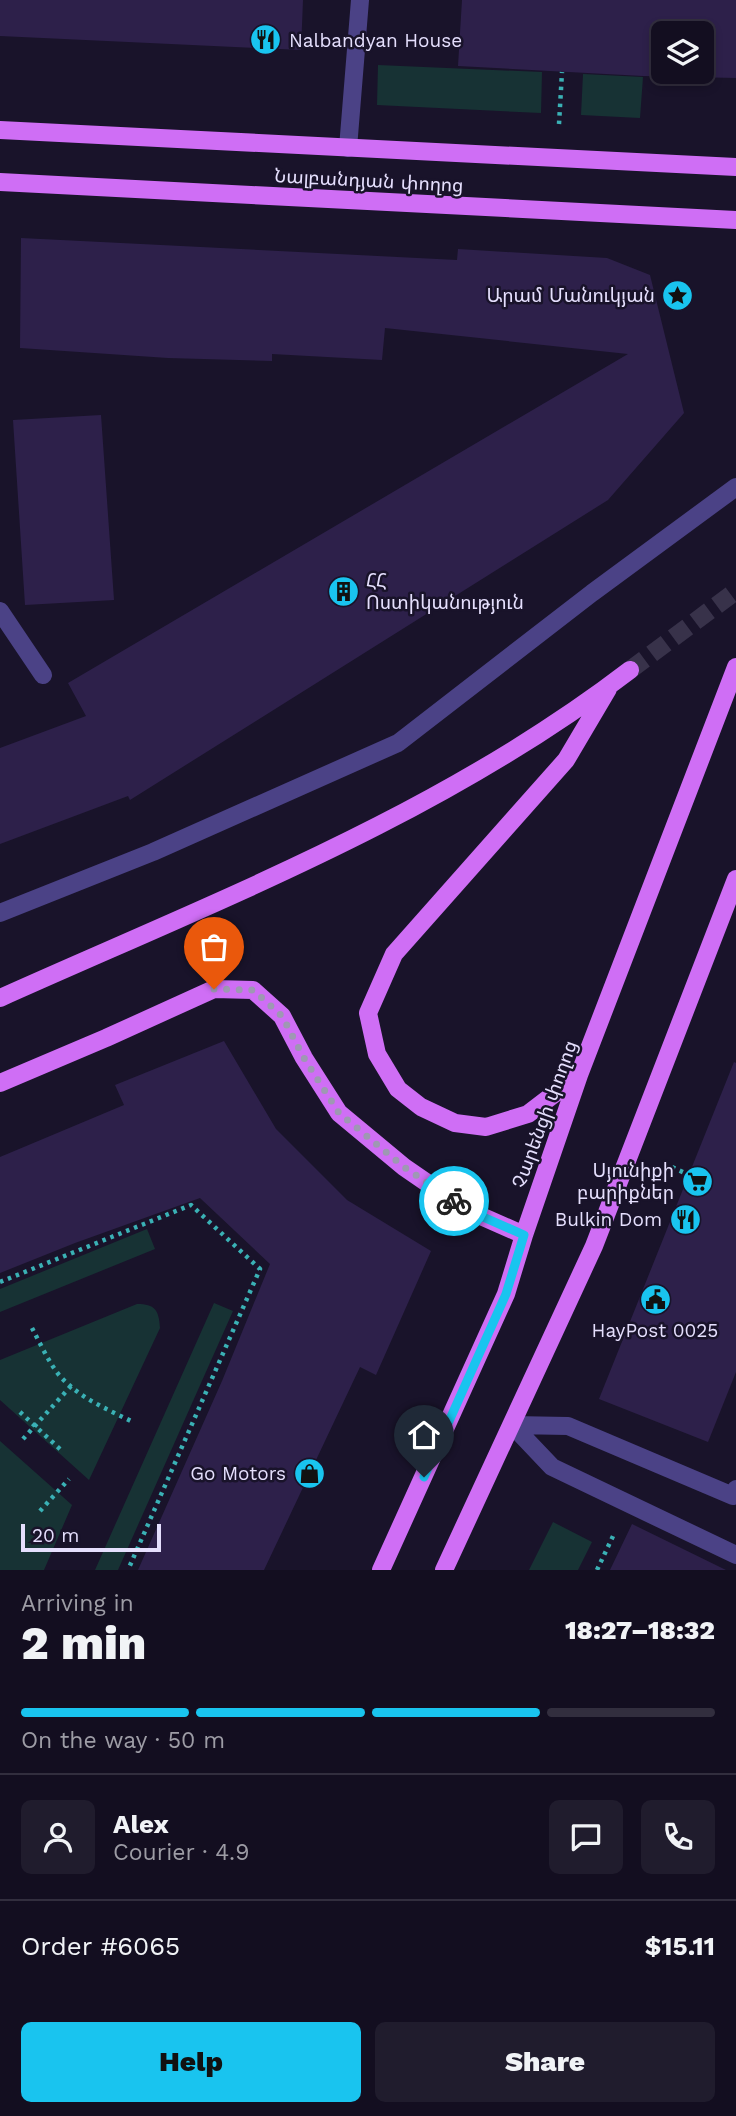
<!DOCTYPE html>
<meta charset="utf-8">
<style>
body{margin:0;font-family:"Work Sans","Noto Sans Armenian",sans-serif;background:#201c2d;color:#f1f3f6;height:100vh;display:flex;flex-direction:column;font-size:26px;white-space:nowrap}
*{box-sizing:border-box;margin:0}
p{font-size:23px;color:#9d9ca5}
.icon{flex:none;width:38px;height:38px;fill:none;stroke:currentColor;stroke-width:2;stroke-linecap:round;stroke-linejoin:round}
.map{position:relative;height:1570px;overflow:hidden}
.side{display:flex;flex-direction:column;background:#130e20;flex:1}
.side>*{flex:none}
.tools{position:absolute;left:651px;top:21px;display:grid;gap:14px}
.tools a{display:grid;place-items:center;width:63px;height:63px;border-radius:10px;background:#130e20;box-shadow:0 4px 10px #0003,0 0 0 2px #322e3e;font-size:35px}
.scale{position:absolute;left:21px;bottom:18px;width:140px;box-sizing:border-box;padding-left:7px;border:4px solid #e5dffd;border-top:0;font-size:19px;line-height:24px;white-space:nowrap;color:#e5dffd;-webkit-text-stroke:5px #19132a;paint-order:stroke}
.pin{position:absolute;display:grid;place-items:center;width:60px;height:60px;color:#fff;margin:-72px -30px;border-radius:50% 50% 50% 0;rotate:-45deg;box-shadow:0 0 7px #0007}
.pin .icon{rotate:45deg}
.courier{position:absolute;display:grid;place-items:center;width:70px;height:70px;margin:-35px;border:5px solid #19c4ef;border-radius:50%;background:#fff;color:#222;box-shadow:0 2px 9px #0007}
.headline em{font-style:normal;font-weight:800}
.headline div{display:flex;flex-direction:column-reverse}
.headline{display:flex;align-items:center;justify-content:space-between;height:119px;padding:0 21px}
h1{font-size:46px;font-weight:800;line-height:52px}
.bar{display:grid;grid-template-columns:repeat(4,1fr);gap:10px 7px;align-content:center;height:84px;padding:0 21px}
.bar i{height:9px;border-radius:5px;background:#322e3e}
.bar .active{background:#19c4ef}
.bar p{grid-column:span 4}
.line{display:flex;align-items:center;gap:18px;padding:0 21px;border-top:2px solid #322e3e}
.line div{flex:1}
.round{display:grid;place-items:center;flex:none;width:74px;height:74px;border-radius:10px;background:#201c2d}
.cta{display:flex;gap:14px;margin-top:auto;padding:14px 21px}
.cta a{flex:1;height:80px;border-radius:10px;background:#19c4ef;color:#111;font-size:28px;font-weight:800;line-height:80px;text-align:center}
.cta a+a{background:#201c2d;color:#f1f3f6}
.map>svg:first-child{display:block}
</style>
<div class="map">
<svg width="736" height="1570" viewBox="0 0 736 1570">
<rect width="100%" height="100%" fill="#19132a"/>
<path fill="#173234" d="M378,65L542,72L541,113L377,105Z
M583,74L643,77L640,118L581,115Z
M147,1229L155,1249L0,1312V1289Z
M214,1303L233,1311L118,1570H95Z
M137,1304C155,1304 159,1310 160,1328L89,1480L0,1400V1360Z
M0,1441L72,1505L44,1570H0Z
M553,1522L592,1542L578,1570H529Z"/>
<path fill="#2d204a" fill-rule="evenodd" d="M0,0H303L301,50L0,36Z
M462,0H736V78L643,76L458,66ZM663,33H702V72H663Z
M21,238L457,260L458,249L607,258L650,275L684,413L608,500L130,800L128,796L0,844V748L86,716L68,683L628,354L385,328L382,360L272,354V361L168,358L20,348Z
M101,415L114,600L25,605L13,420Z
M224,1041L276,1129L347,1200L431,1251L376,1375L360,1367L264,1570H138L222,1381L270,1264L200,1198L75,1243L0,1273V1157L124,1105L115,1085Z
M734,1062L736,1063V1372L708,1442L599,1399Z
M632,1524L726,1570H610Z"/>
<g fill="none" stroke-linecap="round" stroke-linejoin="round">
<path stroke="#38324a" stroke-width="18" stroke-dasharray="18 9" stroke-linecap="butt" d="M630,670L736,591"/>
<path stroke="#3ab1b5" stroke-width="4.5" stroke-dasharray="3.5 5" stroke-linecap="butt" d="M559,124L562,72
M672,1167L689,1175
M0,1282L191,1205L260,1269L128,1570
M32,1328C40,1343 48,1361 59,1375C79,1398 107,1409 133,1422
M20,1412L61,1450
M23,1439L71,1386
M40,1511L69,1479
M597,1570L614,1534"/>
<path stroke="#4b4286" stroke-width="18" d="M348,148L360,0
M0,611L43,675
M0,913L153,852L398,743L592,593L736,487
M512,1425L552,1467L736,1555
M512,1425L568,1426L733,1496L736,1489"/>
<path stroke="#cf6ef5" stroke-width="18" d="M0,130L736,167
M0,182L736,220
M0,998C216,901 441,815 630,670
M579,1075L528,1114L486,1127L455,1123L421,1107L398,1089L377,1054L368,1013L394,954L566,760L608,689
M0,1083L106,1038L214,989L253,990L282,1016L304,1058L339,1113L404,1167L465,1209L524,1235
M381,1570L506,1294L524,1235L579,1075L736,667
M444,1570L594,1246L736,879"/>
</g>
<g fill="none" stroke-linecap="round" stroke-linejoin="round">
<path stroke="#9e98b3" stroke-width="7" stroke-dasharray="0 12.6" d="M214,989L253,990L282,1016L304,1058L339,1113L404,1167L454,1201"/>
<path stroke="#19c4ef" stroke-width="9" d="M424,1477L506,1294L524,1235L465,1209L454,1201"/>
</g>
<defs>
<symbol id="restaurant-disc" viewBox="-11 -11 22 22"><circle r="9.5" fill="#19c4ef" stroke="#19132a"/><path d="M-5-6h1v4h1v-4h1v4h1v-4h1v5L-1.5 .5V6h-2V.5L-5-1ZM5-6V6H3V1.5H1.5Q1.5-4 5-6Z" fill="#111"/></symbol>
<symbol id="sight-disc" viewBox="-11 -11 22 22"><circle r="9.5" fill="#19c4ef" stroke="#19132a"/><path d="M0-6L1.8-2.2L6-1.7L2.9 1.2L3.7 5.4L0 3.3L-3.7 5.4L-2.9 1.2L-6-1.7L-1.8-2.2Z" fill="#111"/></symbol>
<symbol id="building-disc" viewBox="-11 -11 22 22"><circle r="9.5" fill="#19c4ef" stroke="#19132a"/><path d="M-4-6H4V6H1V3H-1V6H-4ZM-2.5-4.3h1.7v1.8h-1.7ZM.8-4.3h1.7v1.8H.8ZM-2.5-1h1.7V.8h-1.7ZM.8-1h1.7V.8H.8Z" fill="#111"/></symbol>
<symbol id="supermarket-disc" viewBox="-11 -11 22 22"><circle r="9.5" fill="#19c4ef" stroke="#19132a"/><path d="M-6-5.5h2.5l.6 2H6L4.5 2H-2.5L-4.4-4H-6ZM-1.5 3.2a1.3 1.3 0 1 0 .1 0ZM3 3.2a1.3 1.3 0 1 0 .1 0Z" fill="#111"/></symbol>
<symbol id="civic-disc" viewBox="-11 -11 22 22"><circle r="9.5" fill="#19c4ef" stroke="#19132a"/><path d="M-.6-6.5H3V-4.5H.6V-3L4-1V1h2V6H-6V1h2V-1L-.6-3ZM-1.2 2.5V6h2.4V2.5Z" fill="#111"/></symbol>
<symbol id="shop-disc" viewBox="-11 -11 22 22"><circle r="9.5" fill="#19c4ef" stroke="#19132a"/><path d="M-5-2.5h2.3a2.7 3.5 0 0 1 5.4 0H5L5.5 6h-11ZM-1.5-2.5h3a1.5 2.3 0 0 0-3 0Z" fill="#111"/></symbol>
</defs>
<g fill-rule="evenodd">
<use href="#restaurant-disc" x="248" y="22" width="35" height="35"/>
<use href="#sight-disc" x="660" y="278" width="35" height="35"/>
<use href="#building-disc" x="326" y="574" width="35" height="35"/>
<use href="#supermarket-disc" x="680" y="1164" width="35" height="35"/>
<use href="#restaurant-disc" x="668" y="1202" width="35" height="35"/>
<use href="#civic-disc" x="638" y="1282" width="35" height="35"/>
<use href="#shop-disc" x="292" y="1456" width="35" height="35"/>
</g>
<g text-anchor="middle" stroke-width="5" stroke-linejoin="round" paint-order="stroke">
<g font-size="19" fill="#e5dffd" stroke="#19132a" text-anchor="end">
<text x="289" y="47" text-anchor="start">Nalbandyan House</text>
<text x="655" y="302">Արամ Մանուկյան</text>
<text x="366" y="587" text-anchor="start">ՀՀ<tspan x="366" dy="22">Ոստիկանություն</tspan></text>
<text x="674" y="1177">Սյունիքի<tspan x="674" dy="22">բարիքներ</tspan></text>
<text x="662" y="1226">Bulkin Dom</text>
<text x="655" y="1337" text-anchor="middle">HayPost 0025</text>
<text x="286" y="1480">Go Motors</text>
</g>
<g font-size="19" fill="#e5dffd" stroke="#19132a">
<text transform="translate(369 180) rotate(3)" y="7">Նալբանդյան փողոց</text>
<text transform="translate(544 1114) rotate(-70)" y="7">Չարենցի փողոց</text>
</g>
</g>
</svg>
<div class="tools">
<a><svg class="icon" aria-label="layers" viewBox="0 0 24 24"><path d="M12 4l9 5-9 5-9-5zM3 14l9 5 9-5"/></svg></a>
</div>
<div class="scale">20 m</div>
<div class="pin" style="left:214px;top:989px;background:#ea580c"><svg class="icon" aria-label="bag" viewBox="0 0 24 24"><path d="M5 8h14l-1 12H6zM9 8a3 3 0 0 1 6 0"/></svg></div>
<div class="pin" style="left:424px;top:1477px;background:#1f2937"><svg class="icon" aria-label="home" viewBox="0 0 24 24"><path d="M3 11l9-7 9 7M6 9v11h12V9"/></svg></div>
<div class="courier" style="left:454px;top:1201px"><svg class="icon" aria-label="bike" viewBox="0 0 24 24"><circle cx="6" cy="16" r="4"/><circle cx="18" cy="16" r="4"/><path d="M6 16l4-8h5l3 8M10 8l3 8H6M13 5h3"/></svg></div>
</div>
<section class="side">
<div class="headline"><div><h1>2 min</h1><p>Arriving in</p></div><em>18:27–18:32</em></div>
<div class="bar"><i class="active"></i><i class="active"></i><i class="active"></i><i></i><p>On the way · 50 m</p></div>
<div class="line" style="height:126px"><a class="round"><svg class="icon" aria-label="person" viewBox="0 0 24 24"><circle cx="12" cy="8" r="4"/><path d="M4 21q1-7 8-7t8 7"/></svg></a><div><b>Alex</b><p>Courier · 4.9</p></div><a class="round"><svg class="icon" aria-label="chat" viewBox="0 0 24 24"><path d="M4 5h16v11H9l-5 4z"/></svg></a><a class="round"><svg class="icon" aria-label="phone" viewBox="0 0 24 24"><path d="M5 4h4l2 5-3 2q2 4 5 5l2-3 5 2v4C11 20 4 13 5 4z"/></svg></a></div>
<div class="line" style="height:91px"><div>Order #6065</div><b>$15.11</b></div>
<div class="cta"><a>Help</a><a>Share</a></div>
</section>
